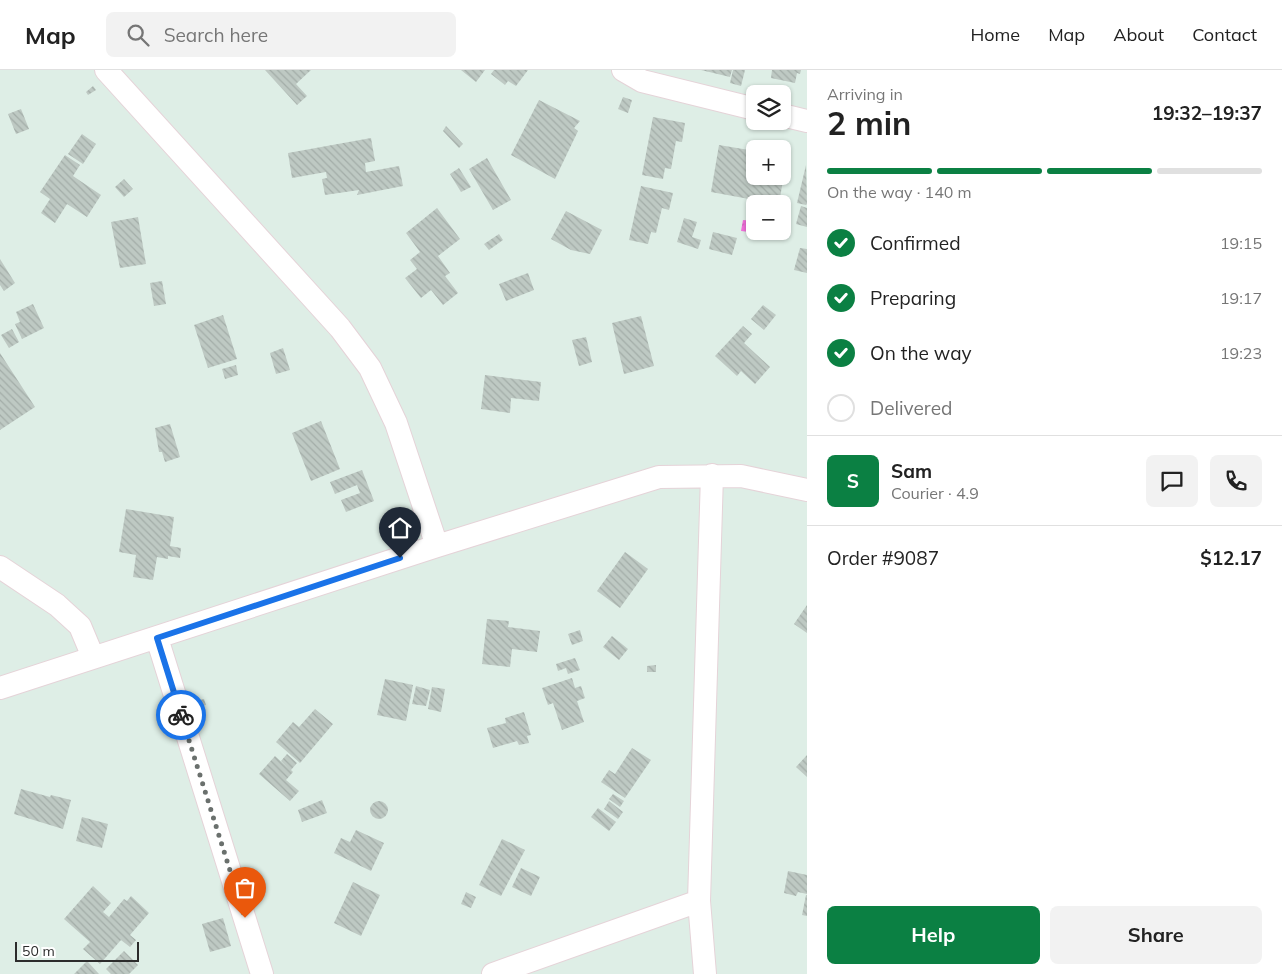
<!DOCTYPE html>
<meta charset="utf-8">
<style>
body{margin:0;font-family:Mulish,sans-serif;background:#f2f2f2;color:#222;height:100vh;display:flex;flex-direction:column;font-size:19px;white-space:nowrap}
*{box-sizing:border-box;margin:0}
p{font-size:16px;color:#767676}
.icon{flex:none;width:28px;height:28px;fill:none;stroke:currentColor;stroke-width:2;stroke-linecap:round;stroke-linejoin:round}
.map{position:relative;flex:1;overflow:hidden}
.sheet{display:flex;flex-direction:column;background:#fff;width:475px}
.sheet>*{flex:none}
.controls{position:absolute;left:746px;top:15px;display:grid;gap:10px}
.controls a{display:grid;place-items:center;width:45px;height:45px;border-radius:8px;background:#fff;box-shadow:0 1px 4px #0004;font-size:25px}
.scale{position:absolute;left:15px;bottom:12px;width:124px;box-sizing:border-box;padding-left:5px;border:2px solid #2c2c2c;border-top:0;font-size:14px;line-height:18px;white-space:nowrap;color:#2c2c2c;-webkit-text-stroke:4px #fff;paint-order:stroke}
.pin{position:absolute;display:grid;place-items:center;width:42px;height:42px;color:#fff;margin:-51px -21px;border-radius:50% 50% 50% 0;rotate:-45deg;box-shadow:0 0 5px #0007}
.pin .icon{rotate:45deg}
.courier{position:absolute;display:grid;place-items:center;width:50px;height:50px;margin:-25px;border:4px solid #1a73e8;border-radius:50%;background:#fff;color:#222;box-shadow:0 1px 6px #0007}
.headline em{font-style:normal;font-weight:700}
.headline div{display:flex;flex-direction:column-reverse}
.headline{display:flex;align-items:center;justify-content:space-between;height:85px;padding:0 20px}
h1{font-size:32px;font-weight:700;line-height:38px}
.bar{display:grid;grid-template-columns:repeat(4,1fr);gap:8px 5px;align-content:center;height:60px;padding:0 20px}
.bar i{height:6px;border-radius:4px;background:#e0e0e0}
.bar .current{background:#0b8043}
.bar p{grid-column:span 4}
.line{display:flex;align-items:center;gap:12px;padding:0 20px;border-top:1px solid #e0e0e0}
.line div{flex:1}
.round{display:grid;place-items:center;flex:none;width:52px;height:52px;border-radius:8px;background:#f2f2f2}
ol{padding:0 20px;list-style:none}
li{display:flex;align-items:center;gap:15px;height:55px}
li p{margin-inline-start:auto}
li .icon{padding:5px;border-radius:50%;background:#0b8043;color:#fff;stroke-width:4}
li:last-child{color:#767676}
li i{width:28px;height:28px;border:2px solid #e0e0e0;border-radius:50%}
.button{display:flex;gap:10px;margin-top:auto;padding:10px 20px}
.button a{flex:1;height:58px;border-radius:8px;background:#0b8043;color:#fff;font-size:20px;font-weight:700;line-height:58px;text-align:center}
.button a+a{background:#f2f2f2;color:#222}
header{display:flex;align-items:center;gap:30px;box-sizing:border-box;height:70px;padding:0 25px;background:#fff;border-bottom:1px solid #e0e0e0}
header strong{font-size:24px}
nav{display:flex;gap:28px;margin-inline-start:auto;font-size:18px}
.search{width:350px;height:45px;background:#f2f2f2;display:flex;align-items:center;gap:12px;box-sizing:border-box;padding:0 18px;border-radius:8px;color:#767676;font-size:19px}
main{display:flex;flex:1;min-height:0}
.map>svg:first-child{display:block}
</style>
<header>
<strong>Map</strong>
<div class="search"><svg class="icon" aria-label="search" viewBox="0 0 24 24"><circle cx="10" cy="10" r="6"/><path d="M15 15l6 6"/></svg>Search here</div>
<nav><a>Home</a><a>Map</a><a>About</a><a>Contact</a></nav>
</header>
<main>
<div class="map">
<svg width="807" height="904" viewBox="0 0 807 904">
<defs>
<pattern id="water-ripples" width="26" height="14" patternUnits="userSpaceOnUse" patternTransform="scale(1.25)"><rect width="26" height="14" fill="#f170da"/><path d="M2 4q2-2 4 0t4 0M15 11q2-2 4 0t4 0" fill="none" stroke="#c35cb1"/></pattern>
<pattern id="building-back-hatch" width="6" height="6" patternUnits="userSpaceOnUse" patternTransform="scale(1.25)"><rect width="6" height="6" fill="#bec9c3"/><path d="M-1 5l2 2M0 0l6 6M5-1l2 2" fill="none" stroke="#a3ada8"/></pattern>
</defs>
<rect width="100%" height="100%" fill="#deeee6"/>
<path fill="url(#water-ripples)" d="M743,150L755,151V161H768L767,164L741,161Z"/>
<path fill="url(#building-back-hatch)" d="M265,0H311L296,14L307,26L297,35Z
M461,0H485L476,12Z
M494,0H528L516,16L508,11L505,15L491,4Z
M701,0H732L730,7Z
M733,0H745L741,16L730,13Z
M772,0H801L800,4L797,3L795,13L771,8Z
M93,16L96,20L88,25L86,22Z
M623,27L632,30L628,43L618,39Z
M539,30L580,51L574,58L578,61L555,109L511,85Z
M21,39L29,59L16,64L8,44Z
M653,47L685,53L682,72L676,71L671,99L665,98L663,109L642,105Z
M446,56L463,74L459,78L443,61Z
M82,64L96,74L83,94L68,84Z
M371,68L375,91L365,93L366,102L399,96L403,116L357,125L359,120L325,125L322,109L327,108L326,102L292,108L288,83Z
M719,75L755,81V106H782V85L787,86L779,134H755V137L748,136L749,129L711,122Z
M65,85L80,95L73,106L101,125L87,147L67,134L55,153L41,143L50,129L40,122Z
M487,88L511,130L493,140L469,99Z
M806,95L807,134L806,135L797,133Z
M459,98L471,117L461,122L450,104Z
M124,109L133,119L124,127L115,117Z
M641,116L673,123L669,140L662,138L656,163L651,162L648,174L629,170Z
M801,136L807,138V157L796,154Z
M437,138L460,169L438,186L450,203L445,206L458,223L443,235L431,220L421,228L405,208L417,199L410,190L420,182L406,163Z
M566,141L602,160L590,184L571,180L551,169Z
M138,147L146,194L120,198L111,152Z
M684,148L697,152L692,167L701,170L698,179L677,172Z
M713,162L737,168L732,185L709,179Z
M499,164L503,170L489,180L484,174Z
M800,178L807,179V203L794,200Z
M0,189L15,213L4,221L0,215Z
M528,203L534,220L506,231L499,214Z
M162,211L166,234L154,236L150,213Z
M33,234L44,258L22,269L15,254L20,252L16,242Z
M763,235L776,245L764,260L751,249Z
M223,245L237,289L208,298L194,255Z
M641,246L654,296L624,304L612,253Z
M743,256L752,264L744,273L770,297L755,314L741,301L737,306L715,286Z
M12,259L19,272L9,278L1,265Z
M586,267L592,292L579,296L572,270Z
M283,278L290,300L276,304L270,283Z
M0,283L35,337L0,360Z
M236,295L238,305L225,309L222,299Z
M485,305L541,312L539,331L511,328L510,343L481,339Z
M321,351L340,399L311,411L292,363Z
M170,354L180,387L165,392L162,382H159L155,358Z
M362,400L374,431L346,442L341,430L360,423L357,415L335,424L330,412Z
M126,439L174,447L170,476L181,478L180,488L168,486V489L157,487L153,510L133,507L136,485L119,482Z
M625,482L648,499L620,538L597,521Z
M807,535V563L794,554Z
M487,549L509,551L508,557L540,561L537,582L512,579L510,597L482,594Z
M580,560L583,571L572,575L568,564Z
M612,566L628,579L619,590L603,577Z
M575,588L580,600L568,604L566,598L558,601L556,594Z
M656,595V602H647V596Z
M572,608L575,618L581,616L585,628L577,631L584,652L562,660L553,633L548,635L542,618Z
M385,609L413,615L406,651L377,645Z
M416,616L430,620L426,636L412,634Z
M432,617L445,619L441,642L428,639Z
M204,629L206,635L202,636L200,630Z
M315,639L333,654L300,693L276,672L293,652L299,657Z
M524,642L531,665L527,666L529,673L519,675L517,671L493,678L487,658L506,653L505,648Z
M632,678L651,690L625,728L601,712L609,700L615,704Z
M287,684L297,693L291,700L293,702L286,710L299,721L290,731L259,704L275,686L288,698L281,691Z
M807,685V707L796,697Z
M21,719L50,727L51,725L71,730L63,759L14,744Z
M613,724L624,731L620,737L609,729Z
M322,730L327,743L302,752L298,740Z
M370 740a9 9 0 1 1 18 0a9 9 0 1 1-18 0Z
M609,731L623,742L618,749L604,739Z
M598,738L616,752L609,761L591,747Z
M82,747L108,754L102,778L76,771Z
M356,760L384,773L371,801L334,783L341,768L350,772Z
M502,769L525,780L501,826L479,815Z
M521,798L540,807L531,826L512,817Z
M788,801L807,805V824L798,822L796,826L784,823Z
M353,812L380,825L361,866L334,853Z
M93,816L111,833L103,842L109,847L124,829L127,831L131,826L149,843L130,865L136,870L130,877L121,870L100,894L83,879L90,872L64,849Z
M466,822L476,827L471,838L461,834Z
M806,825H807V846L802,845Z
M223,848L231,876L210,882L202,854Z
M124,881L138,895L129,904H111L106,899Z
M87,891L99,904H74Z"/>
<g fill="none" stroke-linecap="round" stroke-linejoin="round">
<defs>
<path id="minor" d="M106,0L340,258L370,298L396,353L437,476
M623,0L642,11L755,39
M782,45L807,51
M0,497L57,535L80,556L93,587
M157,568L262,904
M0,618L437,476L659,407L741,406L807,420
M493,904L699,831
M705,904L699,831L712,405"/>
</defs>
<use href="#minor" stroke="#e5d3d8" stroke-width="24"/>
<use href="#minor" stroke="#fff" stroke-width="22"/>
</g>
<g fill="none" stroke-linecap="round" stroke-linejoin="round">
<path stroke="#6a706d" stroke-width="5" stroke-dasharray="0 9" d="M181,645L245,848"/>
<path stroke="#1a73e8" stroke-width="6" d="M181,645L157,568L400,488"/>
</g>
</svg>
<div class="controls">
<a><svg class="icon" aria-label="layers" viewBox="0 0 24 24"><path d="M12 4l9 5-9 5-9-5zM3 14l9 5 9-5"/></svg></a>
<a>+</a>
<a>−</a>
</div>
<div class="scale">50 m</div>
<div class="pin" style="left:245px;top:848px;background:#ea580c"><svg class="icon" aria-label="bag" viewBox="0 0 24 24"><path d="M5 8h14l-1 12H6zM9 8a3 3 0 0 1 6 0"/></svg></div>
<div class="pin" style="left:400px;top:488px;background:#1f2937"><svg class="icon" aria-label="home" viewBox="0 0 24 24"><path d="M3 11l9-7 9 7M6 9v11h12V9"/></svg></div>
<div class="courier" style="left:181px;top:645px"><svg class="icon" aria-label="bike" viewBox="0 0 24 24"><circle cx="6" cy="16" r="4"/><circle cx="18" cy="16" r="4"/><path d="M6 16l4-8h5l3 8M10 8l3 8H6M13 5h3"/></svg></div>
</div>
<section class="sheet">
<div class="headline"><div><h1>2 min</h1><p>Arriving in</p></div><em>19:32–19:37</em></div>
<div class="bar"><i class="current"></i><i class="current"></i><i class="current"></i><i></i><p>On the way · 140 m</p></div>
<ol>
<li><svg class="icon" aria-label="check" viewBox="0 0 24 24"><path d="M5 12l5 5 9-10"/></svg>Confirmed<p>19:15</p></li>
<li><svg class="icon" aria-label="check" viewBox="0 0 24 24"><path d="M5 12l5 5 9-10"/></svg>Preparing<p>19:17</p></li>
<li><svg class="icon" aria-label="check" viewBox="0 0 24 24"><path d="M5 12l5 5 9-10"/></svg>On the way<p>19:23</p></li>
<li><i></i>Delivered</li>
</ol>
<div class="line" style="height:90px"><b class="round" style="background:#0b8043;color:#fff">S</b><div><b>Sam</b><p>Courier · 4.9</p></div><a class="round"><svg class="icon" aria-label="chat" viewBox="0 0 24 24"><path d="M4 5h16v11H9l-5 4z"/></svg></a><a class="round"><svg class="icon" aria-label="phone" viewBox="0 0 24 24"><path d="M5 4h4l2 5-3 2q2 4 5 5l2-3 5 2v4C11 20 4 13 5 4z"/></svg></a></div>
<div class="line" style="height:65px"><div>Order #9087</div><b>$12.17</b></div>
<div class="button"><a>Help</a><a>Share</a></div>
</section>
</main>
